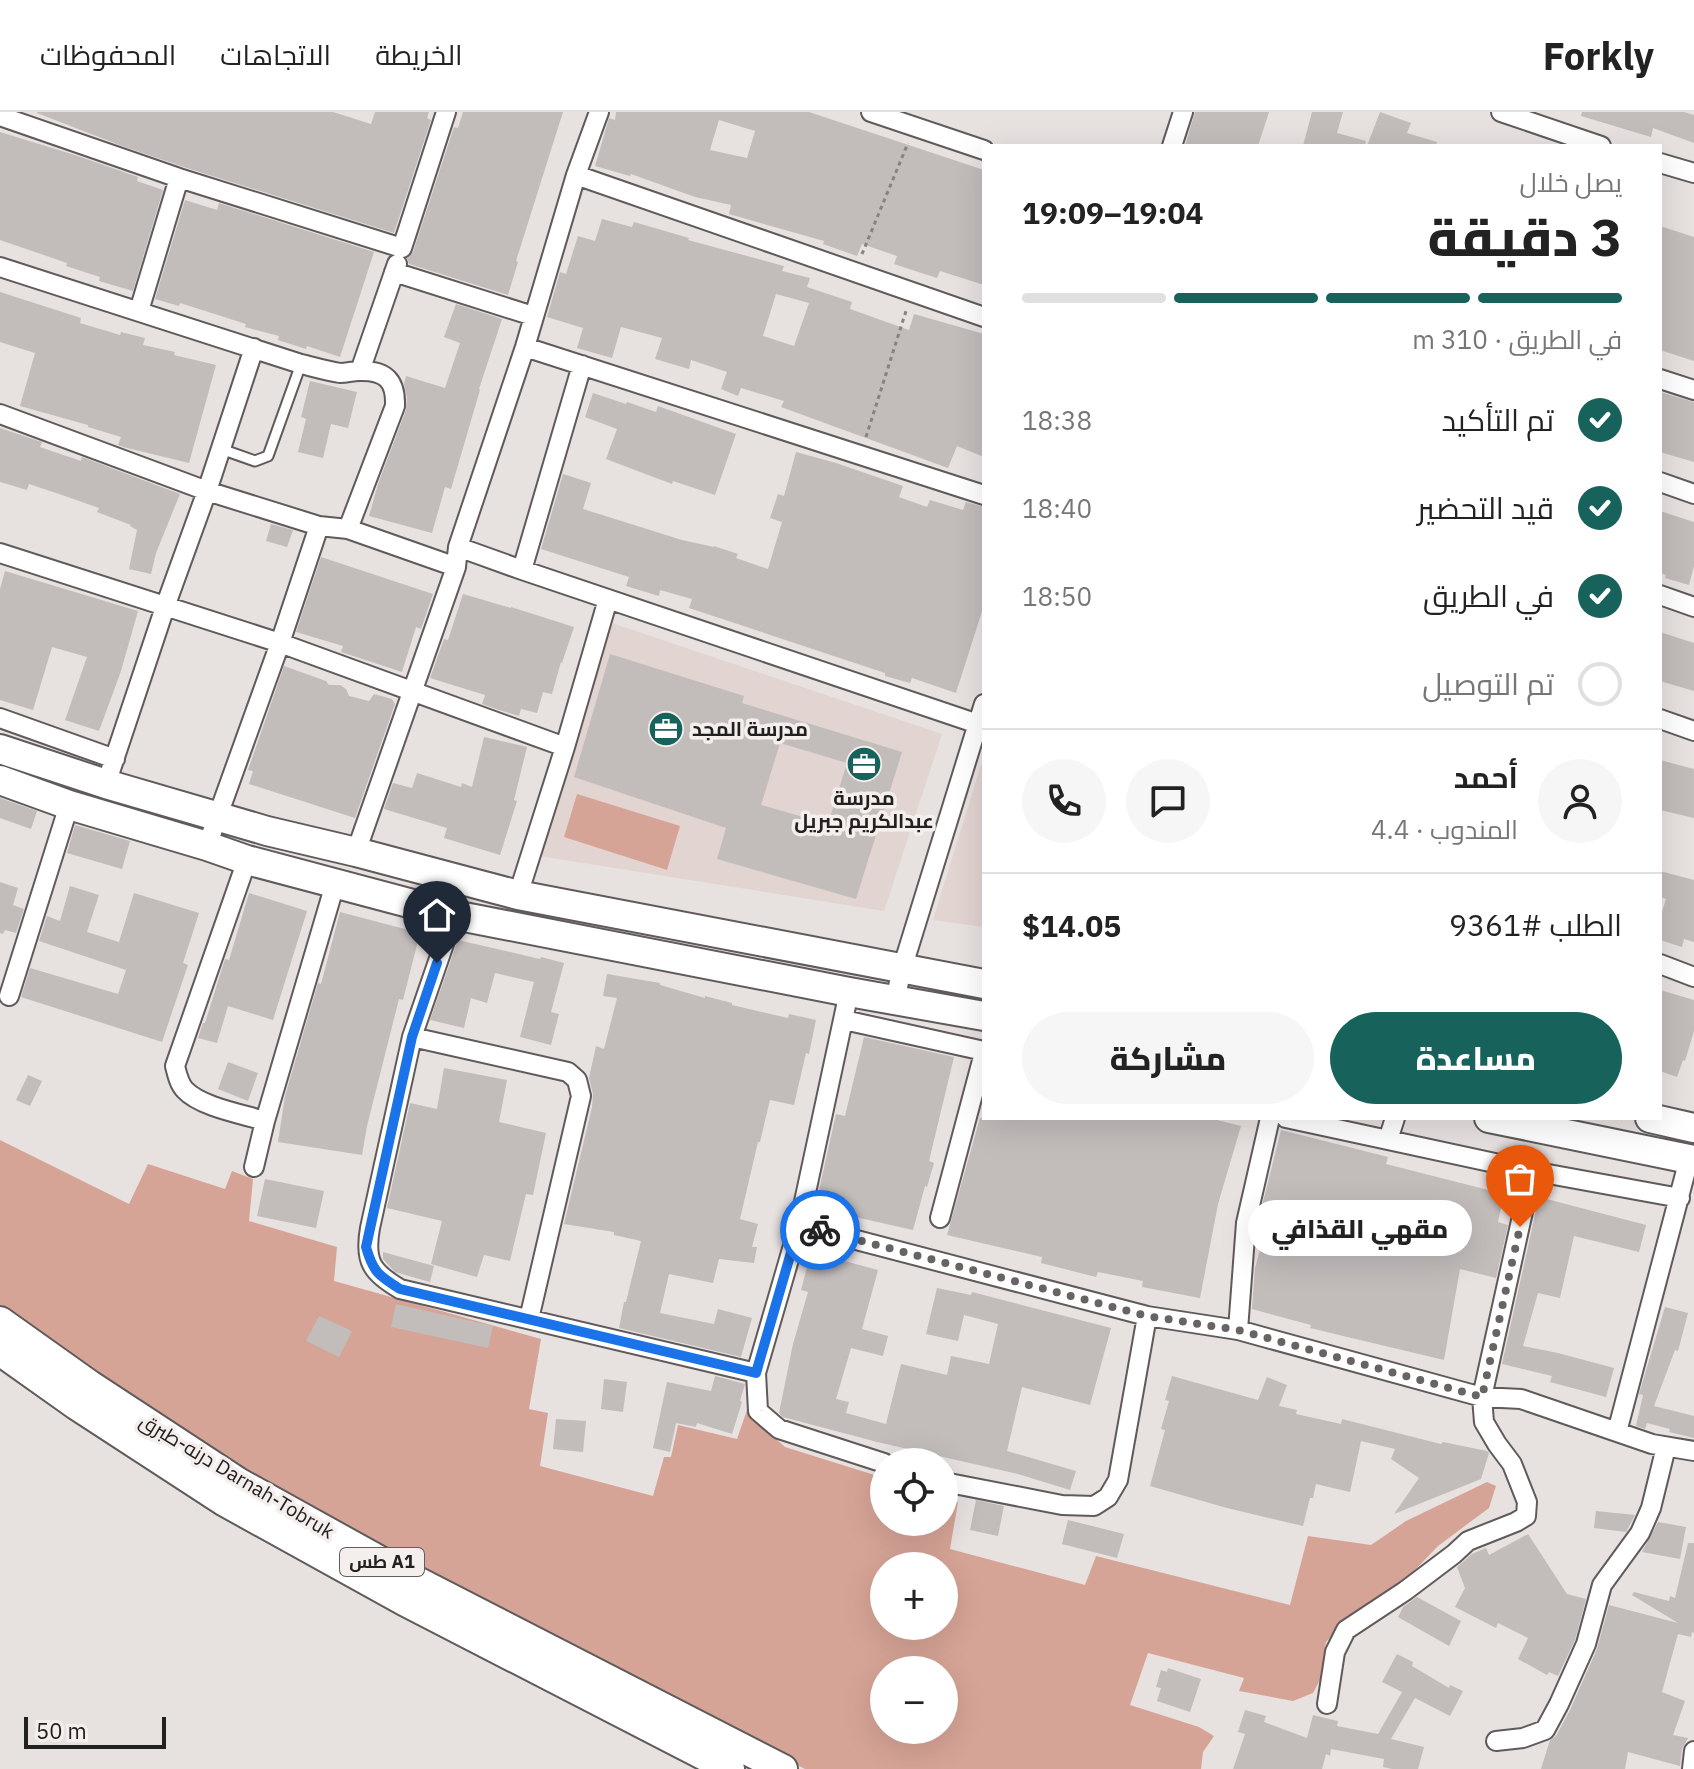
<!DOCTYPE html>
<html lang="ar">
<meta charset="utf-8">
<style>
body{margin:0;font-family:"IBM Plex Sans",Cairo,sans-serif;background:#f6f6f6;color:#222;direction:rtl;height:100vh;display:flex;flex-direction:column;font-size:30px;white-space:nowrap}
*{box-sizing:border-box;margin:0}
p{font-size:26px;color:#767676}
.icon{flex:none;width:44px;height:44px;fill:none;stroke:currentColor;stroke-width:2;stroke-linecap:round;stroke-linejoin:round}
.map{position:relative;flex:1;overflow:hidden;direction:ltr}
.panel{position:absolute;left:982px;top:32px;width:680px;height:976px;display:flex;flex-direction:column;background:#fff;border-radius:0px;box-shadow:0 8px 32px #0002;direction:rtl}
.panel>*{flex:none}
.buttons{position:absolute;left:870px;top:1336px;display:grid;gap:16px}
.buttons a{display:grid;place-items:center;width:88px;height:88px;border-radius:50%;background:#fff;box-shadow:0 8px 32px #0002;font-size:40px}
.scale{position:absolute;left:24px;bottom:20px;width:142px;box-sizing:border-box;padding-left:8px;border:4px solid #232120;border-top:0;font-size:22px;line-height:28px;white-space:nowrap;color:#232120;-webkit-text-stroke:6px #f4eeed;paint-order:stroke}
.pin{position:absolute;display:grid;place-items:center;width:68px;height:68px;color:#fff;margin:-82px -34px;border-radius:50% 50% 50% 0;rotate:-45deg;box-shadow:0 0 8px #0007}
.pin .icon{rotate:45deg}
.courier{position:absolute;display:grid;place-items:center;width:80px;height:80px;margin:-40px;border:6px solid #1a73e8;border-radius:50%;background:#fff;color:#222;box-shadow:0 2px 10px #0007}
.bubble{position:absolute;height:56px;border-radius:28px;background:#fff;box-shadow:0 8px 32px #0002;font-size:26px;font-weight:800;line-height:56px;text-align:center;direction:rtl}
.summary em{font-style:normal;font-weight:800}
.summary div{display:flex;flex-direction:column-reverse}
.summary{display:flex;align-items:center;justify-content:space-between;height:136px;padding:0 40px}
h1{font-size:52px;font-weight:800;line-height:60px}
.bar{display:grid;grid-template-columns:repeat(4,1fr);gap:12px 8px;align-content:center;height:96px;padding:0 40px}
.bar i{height:10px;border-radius:6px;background:#e0e0e0}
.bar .current{background:#17635c}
.bar p{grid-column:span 4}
.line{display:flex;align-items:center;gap:20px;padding:0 40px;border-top:2px solid #e0e0e0}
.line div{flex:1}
.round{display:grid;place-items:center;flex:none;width:84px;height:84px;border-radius:42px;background:#f6f6f6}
ol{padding:0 40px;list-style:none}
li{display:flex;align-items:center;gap:24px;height:88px}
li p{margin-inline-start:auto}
li .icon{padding:8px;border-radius:50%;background:#17635c;color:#fff;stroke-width:4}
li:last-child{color:#767676}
li i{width:44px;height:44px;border:4px solid #e0e0e0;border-radius:50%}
.button{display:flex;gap:16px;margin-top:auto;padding:16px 40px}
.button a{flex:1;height:92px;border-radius:48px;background:#17635c;color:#fff;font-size:32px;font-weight:800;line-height:92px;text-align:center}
.button a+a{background:#f6f6f6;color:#222}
header{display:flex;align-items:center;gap:48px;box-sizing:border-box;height:112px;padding:0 40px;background:#fff;border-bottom:2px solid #e0e0e0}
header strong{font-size:38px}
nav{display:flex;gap:44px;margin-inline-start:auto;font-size:28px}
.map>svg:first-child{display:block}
</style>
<header>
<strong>Forkly</strong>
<nav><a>الخريطة</a><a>الاتجاهات</a><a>المحفوظات</a></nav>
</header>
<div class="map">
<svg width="1694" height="1657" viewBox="0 0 1694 1657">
<rect width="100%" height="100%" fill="#e7e1e0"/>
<path fill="#e2d4d0" d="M606,509L942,622L884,799L539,744Z
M984,643V815L933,808Z"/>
<path fill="#d6a496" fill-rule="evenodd" d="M577,682L680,714L667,758L564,725Z
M0,1028L129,1092L148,1052L225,1077L232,1059L253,1067L249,1109L337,1135L334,1169L541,1227L529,1297L548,1301L540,1354L653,1384L664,1345H671L678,1313L737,1327L747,1298L756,1309L785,1335L884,1366V1410H944V1385L958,1390L950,1437L1085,1473L1096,1444L1290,1493L1308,1424L1371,1433L1406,1409L1487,1370L1496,1374L1489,1396L1438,1434L1388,1486L1343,1512L1326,1530L1321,1566L1313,1581L1293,1589L1239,1579L1244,1566L1148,1541L1130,1593L1199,1615L1214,1624L1203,1640L1201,1657H805L375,1435L198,1338L0,1199ZM884,1454H944V1514H884ZM884,1558H944V1618H884Z"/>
<path fill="#c2bcbb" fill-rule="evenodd" d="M37,0H333L371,12L375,0H429L427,6L431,8L394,121L190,57L122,34L37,1Z
M463,0H563L516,149L518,150L508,183L409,152L407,146L413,140L454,15L458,16Z
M616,0H809L984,58V173L940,159L937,166L906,156L894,152L897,144L862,132L857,144L823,132L824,129L729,102L731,93L695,85L631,62L630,64L595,54L609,6L615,8ZM719,8L755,19L747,46L710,38Z
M1195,0H1269L1258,34H1185Z
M1312,0H1343L1337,21L1366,29L1365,34H1303Z
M1380,0L1411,11L1407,21L1437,30L1436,34H1367Z
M1582,0H1684L1694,3V31L1653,16L1651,25L1581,4Z
M0,20L78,44L138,65L137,69L163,78L133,179L99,169L100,165L66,154L67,151L0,128Z
M185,88L217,98L219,91L374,140L340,245L307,234L306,237L278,228L279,224L245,215L246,212L180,191L179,194L155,187Z
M602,107L632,115L634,110L689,126L688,128L784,154L782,159L810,166L807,175L852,190L850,197L909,218L914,202L984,222V345L957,334L948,356L781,295L784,289L741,276L738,284L721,277L727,260L691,248L689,257L655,247L662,226L621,215L612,246L577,236L583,216L547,205L560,160L566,162L578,124L595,129ZM776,182L809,191L794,234L763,224Z
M1660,114L1694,125V249L1660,238Z
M0,180L81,206L80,211L120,223L121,220L145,226L143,233L175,240L174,243L216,253L189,351L123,335L118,333L121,325L88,315V313L20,294L35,241L0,230Z
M456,192L502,207L479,277L480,278L451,377L445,375L432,421L369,404L378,372L406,298L407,285L404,272L406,264L445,276L460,231L444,225Z
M310,269L357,280L348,316L331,312L323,346L298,340L306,307L301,305Z
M1660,280L1694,290V350L1660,340Z
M593,281L626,292L627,290L656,300L658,294L736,322L715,383L673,369L672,372L606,347L617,317L585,305Z
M0,316L42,330L40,335L81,349L82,345L180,382L156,441L151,462L129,457L137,418L130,414L131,413L97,400L99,396L62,383L29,372L27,378L0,370Z
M796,340L836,351L903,374L899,385L927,395L930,388L963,398L966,390L984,395V493L956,581L912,566L910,571L885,564V561L689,496L692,487L660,478L659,484L626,474L629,465L541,437L563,362L591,371L583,397L682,428L714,435V434L738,442L736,446L768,457L782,410L770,406L778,382L784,384Z
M1660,399L1694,410V454L1689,473L1665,466L1666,463L1660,461Z
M271,412L293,418L287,435L266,429Z
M321,445L433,482L421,517L416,515L402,560L341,540L343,534L296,520Z
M5,459L138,499L121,559L99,619L65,608L87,545L52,535L33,598L0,588V477Z
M463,482L511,496V495L574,515L562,551L561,550L552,582L543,580L537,601L521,597L519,604L499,598L482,592L485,583L430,566L444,527L448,528Z
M1660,520L1694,531V579L1660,569Z
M610,542L744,584L742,591L902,640L856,787L717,747L726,716L574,665ZM780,631L847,651L828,712L761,693Z
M284,554L326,569L329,573H340L346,577L349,584L369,589L374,582L392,587L395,592L355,706L249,672L253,659L248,658Z
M484,625L527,635L514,688L517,689L500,743L444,726L447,716L384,697L393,671L412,676L417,661L461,675L462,671L472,675Z
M1660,648L1694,657V706L1660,698Z
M0,686L37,699L31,717L0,706Z
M75,713L130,729L122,757L67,741Z
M1660,759L1694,768V830L1684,827L1682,835L1660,828V806L1666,787L1660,785Z
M0,770L18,776L13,793L24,797L16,821L5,818L3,822L0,821Z
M70,774L99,783L87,820L119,830L134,781L199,801L183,851L188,853L162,930L21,885L30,856L118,882L126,858L39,829L47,804L60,809Z
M249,781L307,799L273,908L228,894L217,931L198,926L203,911H205L225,847L229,848Z
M340,800L420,821L403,888L399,887L367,1014L362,1043L278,1030L285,984L318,871L321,872Z
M458,828L540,847L541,845L564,851L551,900L559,902L551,933L520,925L534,870L495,861L487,891L471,886L464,916L430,908Z
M607,862L660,871V873L705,886V884L732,891V893L788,906L789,902L816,908L809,942L806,941L794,993L770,988L760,1030H758L740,1107L758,1112L752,1135H757L754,1151L719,1147L713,1171L669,1162L660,1201L714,1212L718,1197L752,1206L741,1245L619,1216L624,1190H626L641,1129L614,1123V1120L564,1112L592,995L593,982L589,966L596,934L604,937L617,886L603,884Z
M1660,878L1694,888V919L1685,949L1683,948L1677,965L1660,959Z
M864,925L954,945L929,1049L934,1051L927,1075L925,1074L913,1118L815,1096L836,1002L845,1004Z
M228,950L258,961L248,989L218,977Z
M444,956L507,968L499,1010L546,1021L533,1083L526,1082L510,1149L484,1143L477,1165L431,1152L442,1109L387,1096L410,991L437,997Z
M28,963L42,969L30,994L16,988Z
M980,1006H1209L1241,1014L1218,1092L1200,1186L1142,1175L1143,1169L1098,1160L1096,1165L1041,1151L1042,1145L947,1123Z
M1281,1018L1388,1045L1386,1052L1504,1082L1498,1110L1508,1113L1496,1166L1460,1157L1444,1248L1339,1223L1310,1216L1311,1213L1252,1197L1255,1156L1261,1134L1267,1136L1277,1102L1261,1098Z
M265,1067L324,1079L316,1116L257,1104Z
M1539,1085L1646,1113L1639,1140L1574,1124L1560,1186L1538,1181L1523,1234L1558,1241L1614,1256L1606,1285L1550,1270L1552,1264L1502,1252Z
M383,1140L434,1154L430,1170L395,1160L383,1147Z
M811,1140L878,1158L862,1217L888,1224L883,1244L851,1236L836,1287L849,1290L846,1301L886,1312L901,1252L947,1263L951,1244L989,1252L998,1212L964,1203L958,1229L926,1222L937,1176L971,1183L972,1180L1111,1216L1090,1293L1022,1275L1007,1339L1076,1359L1070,1378L1018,1362L877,1330L783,1305L779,1301L793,1232L808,1180L801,1178Z
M396,1192L493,1214L488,1236L391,1215Z
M1665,1195L1688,1201L1678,1239L1675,1238L1654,1294L1694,1304V1326L1669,1320L1670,1317L1647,1311L1645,1317L1636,1314L1643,1283L1639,1282Z
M319,1204L352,1219L339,1245L306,1229Z
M715,1264L745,1272L740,1289L742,1290L732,1322L697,1311L696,1315L676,1311L670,1340L653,1336L667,1270L711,1279Z
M1172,1264L1258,1288L1267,1265L1287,1273L1279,1294L1297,1298L1296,1302L1341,1312L1342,1307L1441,1332L1443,1330L1487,1339L1489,1341L1481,1367L1394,1402L1419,1366L1391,1347L1395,1337L1361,1329L1350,1380L1316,1372L1313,1386H1310L1303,1414L1227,1396L1150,1374L1165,1318L1161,1317L1169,1289L1165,1288Z
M604,1267L627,1270L623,1300L601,1297Z
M556,1307L586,1309L583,1340L553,1337Z
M976,1388L1004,1394L998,1424L970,1418Z
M1596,1399L1635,1403L1626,1420L1594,1416Z
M1068,1408L1124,1422L1117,1446L1062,1432Z
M1658,1410L1686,1415L1680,1447L1642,1440Z
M1528,1422L1567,1482L1586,1487L1575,1528L1558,1564L1549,1560L1547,1563L1518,1547L1528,1526L1498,1511L1496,1516L1455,1495L1465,1476L1457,1455L1472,1442L1486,1436L1489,1443Z
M1688,1431H1694V1521L1692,1520L1691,1525L1678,1522L1662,1580L1685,1589L1673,1623L1688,1626L1682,1637L1680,1654L1628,1640L1625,1657H1541L1550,1628L1556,1624L1570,1598L1597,1537L1609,1493L1678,1511L1632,1483L1634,1480L1669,1489L1670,1484L1675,1486Z
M1417,1485L1461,1509L1449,1534L1398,1505L1403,1495Z
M1397,1542L1413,1550L1412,1554L1449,1576L1450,1573L1463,1579L1450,1604L1415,1586L1391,1627L1424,1635L1418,1657H1392L1383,1655L1384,1647L1331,1637L1330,1644L1326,1642L1322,1657H1233L1245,1622L1238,1620L1245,1598L1266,1604L1264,1610L1307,1626L1313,1603L1338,1609L1337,1614L1378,1622L1402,1580L1382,1570Z
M1168,1556L1201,1567L1190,1600L1157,1589L1161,1576L1156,1575L1161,1558L1167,1560Z"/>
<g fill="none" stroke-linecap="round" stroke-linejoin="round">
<defs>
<path id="service" d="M221,337L255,349L268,344L301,252"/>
<path id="minor" d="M871,0L984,38
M1501,0L1601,34
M0,4L179,66L402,136L446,0
M1172,34L1183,0
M1660,51L1694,61
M576,63L984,205
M0,155L301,252C314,255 327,259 340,261C347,261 353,259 359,259C386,258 396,269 395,294L348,417
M394,160L533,204
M139,199L179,66
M525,235L984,383
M360,259L397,152
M1660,267L1694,278
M0,302L207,379L319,414L348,417L456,455
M1660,370L1694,382
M458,435L522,458L978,612
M0,441L280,531L565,635
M522,458L582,253
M1660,483L1694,495
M0,606L115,647
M1660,607L1694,619
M106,672L165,495L207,379L254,236
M207,734L280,531L319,414
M356,740L456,455L458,435L525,235L576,63L599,0
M247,748L175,954C177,962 179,972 185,978C201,995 242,1002 265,1009
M518,783L565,635L608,487
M454,803L412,925L370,1116C364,1150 372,1160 400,1177L756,1261
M1660,852L1694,865
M849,880L799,1113L756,1261L758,1299L779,1317L884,1351
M9,884L69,693
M895,888L902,857L984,592
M844,908L984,939
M412,925L568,960L577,968L581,984L529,1207
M1286,1006L1532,1059L1680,1086
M1388,1028L1395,1006
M254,1055L265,1009L335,772
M940,1106L984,941
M799,1113L1147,1204L1238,1218L1482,1285L1521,1287L1652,1332L1694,1339
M1238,1218L1246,1111L1270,1006
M1617,1320L1689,1047
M944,1370L1062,1393L1094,1394L1108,1385L1118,1368L1147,1204
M1327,1592L1335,1540L1346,1518L1405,1479L1454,1442L1468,1429L1516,1410L1526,1404L1527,1390L1512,1352L1497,1332L1484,1310L1482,1285L1532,1059
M1496,1629L1523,1626L1545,1618L1559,1592L1586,1532L1602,1473L1640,1421L1651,1396L1666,1335
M1692,1657L1694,1639"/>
<path id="primary" d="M0,637L106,672L267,719L356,740L518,783L984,872
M0,668L69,693L207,734L247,748L454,803L849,880L984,904
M1489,1006L1694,1048
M1650,1006L1694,1016"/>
<path id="trunk" d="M0,1209L90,1273L238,1370L415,1468L783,1657
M0,1239L76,1293L225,1390L404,1489L730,1657"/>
</defs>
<use href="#service" stroke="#605b5a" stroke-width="13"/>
<use href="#minor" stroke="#605b5a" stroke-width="22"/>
<use href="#primary" stroke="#605b5a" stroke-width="32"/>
<use href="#trunk" stroke="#605b5a" stroke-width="32"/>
<path stroke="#878382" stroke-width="3" stroke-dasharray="4 4" stroke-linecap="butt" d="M862,142L908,31
M866,325L906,199"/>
<use href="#service" stroke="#fff" stroke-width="9"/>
<use href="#minor" stroke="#fff" stroke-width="18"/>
<use href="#primary" stroke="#fff" stroke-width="28"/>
<use href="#trunk" stroke="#fff" stroke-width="28"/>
</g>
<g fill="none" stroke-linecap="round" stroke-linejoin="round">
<path stroke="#686463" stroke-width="8" stroke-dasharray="0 14.4" d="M820,1118L1147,1204L1238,1218L1482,1285L1520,1115"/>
<path stroke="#1a73e8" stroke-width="10" d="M437,851L412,925L366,1135C373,1160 379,1164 400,1177L756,1261L799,1113L820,1118"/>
</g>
<defs>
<symbol id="office-disc" viewBox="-11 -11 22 22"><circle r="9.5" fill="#17635c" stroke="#f4eeed"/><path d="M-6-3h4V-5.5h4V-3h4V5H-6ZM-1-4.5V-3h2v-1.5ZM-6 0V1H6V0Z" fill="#fff"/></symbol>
</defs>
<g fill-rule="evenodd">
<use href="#office-disc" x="646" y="597" width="40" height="40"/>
<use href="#office-disc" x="844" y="632" width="40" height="40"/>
</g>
<g text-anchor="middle" stroke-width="7" stroke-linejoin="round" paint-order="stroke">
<rect fill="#f4eeed" stroke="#625e5e" stroke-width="2" x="340" y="1436" width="84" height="28" rx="6"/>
<g font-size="18" font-weight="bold" fill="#232120">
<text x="382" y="1456">طس A1</text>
</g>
<g font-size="20" font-weight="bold" fill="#232120" stroke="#f4eeed" text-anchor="start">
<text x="692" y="624">مدرسة المجد</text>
<text x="864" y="693" text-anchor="middle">مدرسة<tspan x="864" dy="23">عبدالكريم جبريل</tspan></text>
</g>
<g font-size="20" fill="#232120" stroke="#f4eeed">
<text transform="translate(237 1364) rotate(31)" y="7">درنه-طبرق Darnah-Tobruk</text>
</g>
</g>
</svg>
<div class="buttons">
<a><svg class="icon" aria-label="locate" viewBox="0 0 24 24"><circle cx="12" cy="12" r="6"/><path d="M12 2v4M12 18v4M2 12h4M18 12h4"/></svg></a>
<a>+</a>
<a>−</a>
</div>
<div class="scale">50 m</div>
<div class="pin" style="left:1520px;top:1115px;background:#ea580c"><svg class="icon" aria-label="bag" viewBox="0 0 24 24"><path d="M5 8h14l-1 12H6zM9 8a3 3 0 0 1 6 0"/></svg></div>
<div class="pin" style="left:437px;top:851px;background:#1f2937"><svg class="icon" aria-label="home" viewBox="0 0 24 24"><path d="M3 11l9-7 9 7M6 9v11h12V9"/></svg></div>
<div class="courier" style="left:820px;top:1118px"><svg class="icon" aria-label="bike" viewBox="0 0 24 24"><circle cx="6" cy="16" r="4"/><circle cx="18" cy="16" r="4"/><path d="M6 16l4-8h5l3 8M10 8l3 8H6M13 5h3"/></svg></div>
<div class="bubble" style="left:1248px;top:1088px;width:224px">مقهي القذافي</div>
<section class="panel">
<div class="summary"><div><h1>3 دقيقة</h1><p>يصل خلال</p></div><em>19:04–19:09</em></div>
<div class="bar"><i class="current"></i><i class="current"></i><i class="current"></i><i></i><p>في الطريق · 310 m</p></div>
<ol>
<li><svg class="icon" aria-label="check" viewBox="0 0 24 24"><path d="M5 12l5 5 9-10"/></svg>تم التأكيد<p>18:38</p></li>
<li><svg class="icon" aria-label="check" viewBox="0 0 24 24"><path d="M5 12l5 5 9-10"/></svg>قيد التحضير<p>18:40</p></li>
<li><svg class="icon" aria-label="check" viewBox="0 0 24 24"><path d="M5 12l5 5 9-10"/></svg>في الطريق<p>18:50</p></li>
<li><i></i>تم التوصيل</li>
</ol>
<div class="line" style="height:144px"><a class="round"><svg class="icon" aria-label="person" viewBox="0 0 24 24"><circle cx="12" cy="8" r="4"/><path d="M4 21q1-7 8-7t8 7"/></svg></a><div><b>أحمد</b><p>المندوب · 4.4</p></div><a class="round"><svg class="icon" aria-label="chat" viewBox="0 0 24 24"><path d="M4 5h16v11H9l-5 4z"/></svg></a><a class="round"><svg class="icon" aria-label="phone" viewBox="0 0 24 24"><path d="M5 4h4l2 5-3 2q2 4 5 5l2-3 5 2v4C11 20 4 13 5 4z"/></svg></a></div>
<div class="line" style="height:104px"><div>الطلب #9361</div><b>$14.05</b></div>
<div class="button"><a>مساعدة</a><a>مشاركة</a></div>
</section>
</div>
